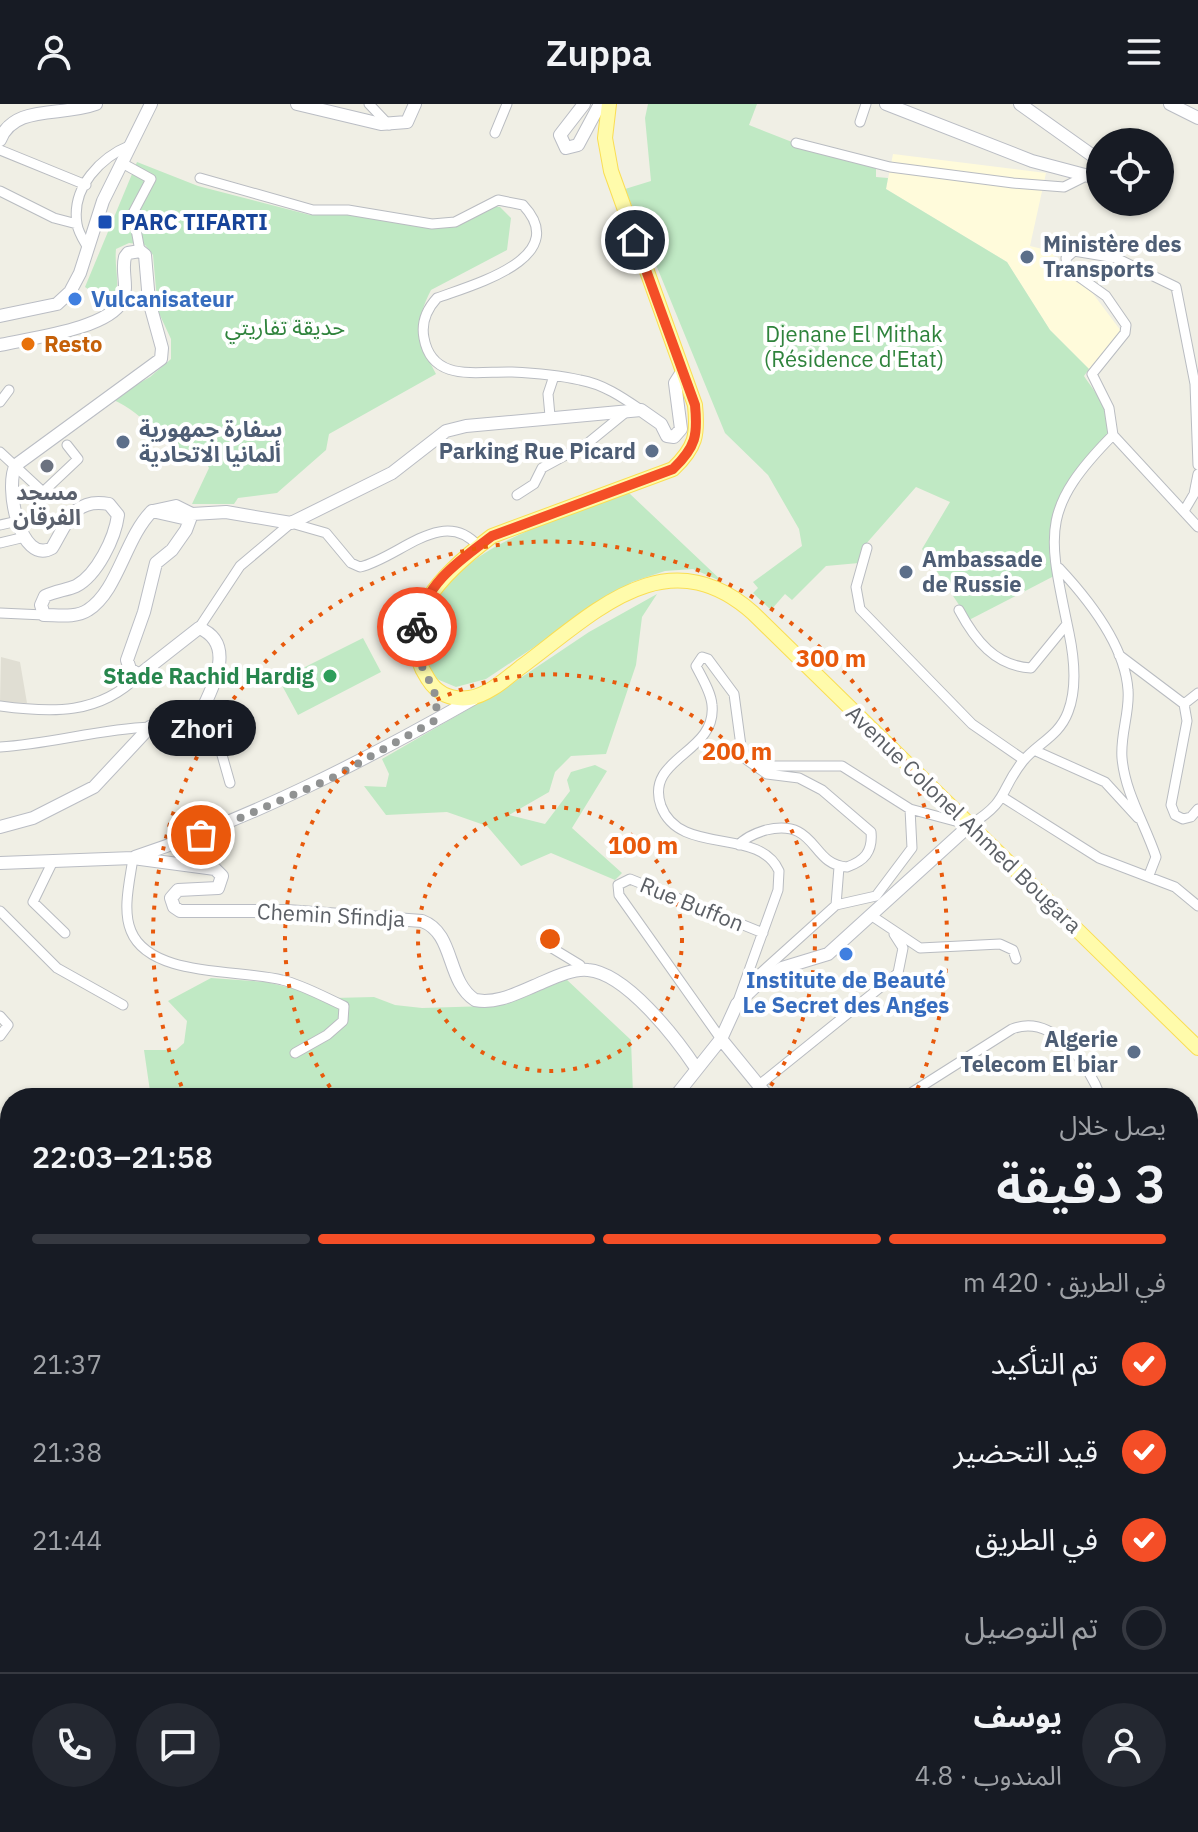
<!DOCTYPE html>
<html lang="ar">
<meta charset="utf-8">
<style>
body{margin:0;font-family:"IBM Plex Sans","Noto Sans Arabic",sans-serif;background:#242831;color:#f1f3f6;direction:rtl;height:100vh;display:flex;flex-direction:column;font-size:30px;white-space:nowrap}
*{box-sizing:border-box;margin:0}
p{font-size:26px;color:#9ea1a6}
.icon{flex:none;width:44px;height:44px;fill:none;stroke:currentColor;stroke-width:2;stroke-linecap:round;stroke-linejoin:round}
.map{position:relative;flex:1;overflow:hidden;direction:ltr}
.side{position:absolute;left:0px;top:984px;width:1198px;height:744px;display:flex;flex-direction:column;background:#171b24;border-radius:32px 32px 0 0;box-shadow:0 2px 6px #0004;direction:rtl}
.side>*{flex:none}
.buttons{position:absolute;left:1086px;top:24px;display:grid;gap:16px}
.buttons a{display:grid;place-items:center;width:88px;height:88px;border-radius:50%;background:#171b24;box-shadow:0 2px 6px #0004;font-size:40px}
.pin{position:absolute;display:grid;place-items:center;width:68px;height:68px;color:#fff;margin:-34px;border:4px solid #fff;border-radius:50%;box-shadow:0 2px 8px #0007}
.courier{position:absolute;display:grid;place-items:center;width:80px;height:80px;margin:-40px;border:6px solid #f44e27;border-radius:50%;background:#fff;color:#222;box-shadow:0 2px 10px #0007}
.bubble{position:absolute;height:56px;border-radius:28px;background:#171b24;box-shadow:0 2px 6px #0004;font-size:26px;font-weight:600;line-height:56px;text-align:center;direction:rtl}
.overview em{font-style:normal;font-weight:600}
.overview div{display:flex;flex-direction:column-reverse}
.overview{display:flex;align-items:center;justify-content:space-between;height:136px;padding:0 32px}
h1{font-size:52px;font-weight:600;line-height:60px}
.bar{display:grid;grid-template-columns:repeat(4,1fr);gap:12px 8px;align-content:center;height:96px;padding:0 32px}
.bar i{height:10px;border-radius:6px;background:#363941}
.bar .active{background:#f44e27}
.bar p{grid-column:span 4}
.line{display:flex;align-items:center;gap:20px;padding:0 32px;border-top:2px solid #363941}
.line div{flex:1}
.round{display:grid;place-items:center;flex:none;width:84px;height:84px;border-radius:42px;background:#242831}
ol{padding:0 32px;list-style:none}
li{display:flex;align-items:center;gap:24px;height:88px}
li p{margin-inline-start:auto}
li .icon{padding:8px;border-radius:50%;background:#f44e27;color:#fff;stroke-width:4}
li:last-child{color:#9ea1a6}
li i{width:44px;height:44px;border:4px solid #363941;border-radius:50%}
header{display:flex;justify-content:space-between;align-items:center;height:104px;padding:0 32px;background:#171b24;font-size:36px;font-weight:600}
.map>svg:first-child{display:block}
</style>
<header><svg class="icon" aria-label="menu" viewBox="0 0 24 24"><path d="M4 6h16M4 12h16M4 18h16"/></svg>Zuppa<svg class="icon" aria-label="person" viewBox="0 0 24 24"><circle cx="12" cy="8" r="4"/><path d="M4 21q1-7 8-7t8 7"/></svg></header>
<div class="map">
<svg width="1198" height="1728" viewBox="0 0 1198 1728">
<rect width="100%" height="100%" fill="#f0efe5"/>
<path fill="#fffbdb" d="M893,50L1046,69L1030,142L1055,148L1054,160L1060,168L1091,187L1121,227L1089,265L1050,226L1007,158L886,85Z"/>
<path fill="#e0ded3" d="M1,553L20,558L27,599L0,598Z
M243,1718H324L313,1728Z"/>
<path fill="#c0e9c4" d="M648,0H757L749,21L792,38L876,62V73L888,74L886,85L1007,158L1050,226L1089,265L1084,272C1094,287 1112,308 1109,328C1107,338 1096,345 1089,352C1057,385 1040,426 1054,472L969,516L922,445L950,398L916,383L865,441L859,459L826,462L792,496L785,490L771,506L753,489L758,484L753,478L802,442L799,425L768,371L725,329L625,85L651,77L645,14Z
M137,58L198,82L310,111L346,109L431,123L490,102L500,103L511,114L507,146L431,186C413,221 418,237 436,270L329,330L326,346L277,389L238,394L234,400H192L209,364L202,351C161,345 149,310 111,295L150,273L171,255V235L158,207L153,151L145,141L129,139L116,145C114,166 122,182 112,201L85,183Z
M629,389L723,478L693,465L665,467L632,478L486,575L456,583L432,573C392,457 549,419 629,389Z
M657,490L642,513L636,561L606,650L571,652L555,668L549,688L509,711L545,720L570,687L567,676L571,668L595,661L607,667L572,724L622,769L615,776L551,749L521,762L487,722L447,708L386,711L364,682L386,683L389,670L382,655L510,581L589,528Z
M363,534L381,568L298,611L279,576Z
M211,874L266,878L333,894L374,893L395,901L422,904L489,902L525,893L566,875L631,936L633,990L637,994H151L144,946H176L184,939L187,917L168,897Z
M763,1718H798L787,1728H759Z
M914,1718H1027L1025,1728H903Z"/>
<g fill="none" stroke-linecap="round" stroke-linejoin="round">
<defs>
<path id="street" d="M369,0L389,21
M860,18L866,0
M495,29L507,0
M796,39L890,63L1013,79L1064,83L1084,73
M0,46L86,81
M122,59L151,75L133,109L140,147
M200,74L313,106H348L432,120L455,118L498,96L523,101C573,154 472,181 437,194C427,205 421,219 424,234C432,279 478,267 512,268C534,269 558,271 580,276C603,280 622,293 641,306
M0,87L54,114L77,120
M88,144C84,137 78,128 77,120C71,83 101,53 131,41
M0,298L9,286
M550,312L548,290L554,272
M1113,331L1109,304L1092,270L1125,229L1126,221L1106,192L1067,164L1066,154L1074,147L1116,154L1176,183L1195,280L1198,361
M1113,331L1198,423
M0,348L43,388L78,355L67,341
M517,391L534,380L542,364L588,339L626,308
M1184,407L1194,390L1198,370
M0,421L18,417
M0,439L25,433
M867,444L856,483L860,505L972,620L1024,656
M1059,464C1088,495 1125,541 1128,586C1130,608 1120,631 1122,654C1125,689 1145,720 1156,753L1149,771
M959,506C975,536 995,562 1031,564L1067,520
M0,509L44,511
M199,524L240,462L291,419L326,429L351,459L360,463C399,454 443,402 478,442
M1119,551L1184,600L1187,617L1171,701L1175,711L1183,715L1191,713L1198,705
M1184,600L1198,589
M0,602C52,609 99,611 139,571
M202,606L216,630L230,679
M0,643C51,640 99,625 150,623
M1036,647L1105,678L1138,714
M756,662H842L910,705L970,721C1010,696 999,687 1023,657C1038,639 1059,632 1068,608C1077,585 1074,553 1069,529C1049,431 1038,407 1113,331
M1004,694L1099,754L1175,783L1198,802
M133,754C130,776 122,806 131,827C150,874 241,865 282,876C303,881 324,893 344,902L343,917L327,931L295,949
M52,759L33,798L65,829
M836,801L839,763
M0,807L57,864L123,901
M872,812L920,844L1000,840L1013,846L1016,855
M542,838L580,861L581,866
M744,884L836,801L876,792L912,744L910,705
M738,897L778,786L779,767C759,722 680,753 661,702C644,653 717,650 712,601C711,588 702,574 696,562L702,553L708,555L734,590L741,642L747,656L767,670L799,674L822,686L871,728C873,748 864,757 847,763C810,761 818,714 766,726C756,729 745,733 739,741
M0,912L8,921L0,932
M721,935L619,791L618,781L630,775L763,829
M758,982L898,869L903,844L894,830
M903,994L1012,925C1053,909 1089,960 1101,994
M1188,1066L1198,1058
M0,1111L10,1103
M0,1158L10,1163
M0,1295L10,1308
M0,1329L10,1328
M1188,1353H1198
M1188,1405L1198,1407
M1188,1460L1198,1461
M1188,1503L1194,1515
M0,1597L10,1590
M0,1612L10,1627
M0,1672L10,1670
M1188,1716H1198
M138,1718L142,1728
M84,1728L95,1718
M197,1728L201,1718
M229,1728L233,1718
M544,1728L547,1718"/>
<path id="secondary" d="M297,0L381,20L407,18L415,0
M584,0L560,31L566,44L578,41L600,0
M886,0L1032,57L1100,75
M1020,0L1100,57
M1170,0L1198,14
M0,36C14,0 61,13 96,0
M0,212L57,200L70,188L80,169L103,97L151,0
M0,241C30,234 108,225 122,197C129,182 121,168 125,153L128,149L140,147L145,151L149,197L162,244L161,255L16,361C4,382 20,462 52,444C67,419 74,393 109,400L118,411C115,434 97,471 76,482C67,486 55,487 45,492L41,501L44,511C58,511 76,514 88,506C118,487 125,434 152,407
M152,407L183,414L192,410L226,408L291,419L392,369L446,327L466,322L641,306L661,320L667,332L674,333L681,325L675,279L682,268
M153,407L176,402L192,410
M0,723L33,714L94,683L150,623L202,606C214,581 236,539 199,524L139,571L130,565L127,556L144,508L156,459L172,446L186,426L192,410
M135,753C254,713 364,657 473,595
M0,759L133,754L215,765L222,772L218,784L178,786L171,794L174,803L180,807H287L422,817C455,829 446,877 475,896C496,900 515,890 534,882C549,876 571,864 588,866C626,869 676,934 696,964
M721,935L769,994
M674,994L721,935L737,900L761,877L782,864L828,850L970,721
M1188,1202L1198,1206
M0,1381L10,1372"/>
<path id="primary" d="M609,0L605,34L611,67L695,301C698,331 696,343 673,365L492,432C448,465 389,516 428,575C437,590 452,596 469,594C487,592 507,574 521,563C594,509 666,432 753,509L1198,944"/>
<path id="highway" d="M1188,1630L1198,1633
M1188,1644L1198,1647
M860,1728L872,1718
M882,1728L894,1718"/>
</defs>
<use href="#street" stroke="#b9bcc1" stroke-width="11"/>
<use href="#secondary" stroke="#babdc4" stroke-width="14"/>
<use href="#primary" stroke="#fade54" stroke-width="16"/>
<use href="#highway" stroke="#f5c400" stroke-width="18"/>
<use href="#street" stroke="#fff" stroke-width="9"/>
<use href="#secondary" stroke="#fff" stroke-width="12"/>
<use href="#primary" stroke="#fffbab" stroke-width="14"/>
<use href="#highway" stroke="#ffef8d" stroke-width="16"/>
</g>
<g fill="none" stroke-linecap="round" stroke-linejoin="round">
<path stroke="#909292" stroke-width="8" stroke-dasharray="0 14.4" d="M201,731L332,674L434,617C446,577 409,569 417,523"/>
<path stroke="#f44e27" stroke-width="10" d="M417,523C424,480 460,456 492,432L673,365C696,343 698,331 695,301L635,136"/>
</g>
<g fill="none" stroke="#e8590c" stroke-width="4" stroke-dasharray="4 8">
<circle cx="550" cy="835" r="132"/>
<path d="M337 993A265 265 0 1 1 763 993"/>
<path d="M186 993A397 397 0 1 1 914 993"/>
</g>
<rect fill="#1a4fb4" stroke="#fff" stroke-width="3" x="97" y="110" width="16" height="16" rx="4"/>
<g fill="#5c6f8a" stroke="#fff" stroke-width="3">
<circle cx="1027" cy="153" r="8"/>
<circle cx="123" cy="338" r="8"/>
<circle cx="652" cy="347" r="8"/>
<circle cx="906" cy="468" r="8"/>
<circle cx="1134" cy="948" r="8"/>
</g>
<g fill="#3f7fe0" stroke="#fff" stroke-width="3">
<circle cx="75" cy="195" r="8"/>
<circle cx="846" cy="850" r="8"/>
</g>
<circle fill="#e8710a" stroke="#fff" stroke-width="3" cx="28" cy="240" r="8"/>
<circle fill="#6b7280" stroke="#fff" stroke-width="3" cx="47" cy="362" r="8"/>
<circle fill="#2e9e5b" stroke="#fff" stroke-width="3" cx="330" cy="572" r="8"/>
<g text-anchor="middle" stroke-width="8" stroke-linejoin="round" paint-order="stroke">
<g font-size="22" font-weight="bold" fill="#164399" stroke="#fff" text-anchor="start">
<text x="121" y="126">PARC TIFARTI</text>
</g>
<g font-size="22" font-weight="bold" fill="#4e5e75" stroke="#fff" text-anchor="start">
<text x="1043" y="148">Ministère des<tspan x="1043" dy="25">Transports</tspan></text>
<text x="139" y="333">سفارة جمهورية<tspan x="139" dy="25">ألمانيا الاتحادية</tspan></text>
<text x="636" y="355" text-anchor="end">Parking Rue Picard</text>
<text x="922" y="463">Ambassade<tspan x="922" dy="25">de Russie</tspan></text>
<text x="1118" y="943" text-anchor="end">Algerie<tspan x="1118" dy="25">Telecom El biar</tspan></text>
</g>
<g font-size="22" font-weight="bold" fill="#366cbe" stroke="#fff" text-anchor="start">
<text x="91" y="203">Vulcanisateur</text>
<text x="846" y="884" text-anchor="middle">Institute de Beauté<tspan x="846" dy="25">Le Secret des Anges</tspan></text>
</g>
<g font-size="22" fill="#2f833c" stroke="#fff">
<text x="285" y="231">حديقة تفاريتي</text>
<text x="854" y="238">Djenane El Mithak<tspan x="854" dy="25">(Résidence d'Etat)</tspan></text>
</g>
<g font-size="22" font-weight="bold" fill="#c56008" stroke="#fff" text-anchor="start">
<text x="44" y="248">Resto</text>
</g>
<g font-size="22" font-weight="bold" fill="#5b616d" stroke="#fff">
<text x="47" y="396">مسجد<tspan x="47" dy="25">الفرقان</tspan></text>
</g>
<g font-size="22" font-weight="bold" fill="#27864d" stroke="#fff" text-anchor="end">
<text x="314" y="580">Stade Rachid Hardig</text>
</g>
<g font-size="22" fill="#5c6066" stroke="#fff">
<text transform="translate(964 715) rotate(44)" y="8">Avenue Colonel Ahmed Bougara</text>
<text transform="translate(692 800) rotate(22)" y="8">Rue Buffon</text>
<text transform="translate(331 811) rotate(3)" y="8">Chemin Sfindja</text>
</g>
</g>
<circle cx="550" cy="835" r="12" fill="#e8590c" stroke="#fff" stroke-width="4"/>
<g font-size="24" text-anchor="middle" font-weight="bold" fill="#e8590c" stroke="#fff" stroke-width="8" stroke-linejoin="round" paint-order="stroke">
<text x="831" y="563">300 m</text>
<text x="737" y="656">200 m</text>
<text x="643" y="750">100 m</text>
</g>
</svg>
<div class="buttons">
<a><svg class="icon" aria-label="locate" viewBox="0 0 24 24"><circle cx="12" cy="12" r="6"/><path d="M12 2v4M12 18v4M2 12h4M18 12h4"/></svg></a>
</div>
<div class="pin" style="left:201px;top:731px;background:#ea580c"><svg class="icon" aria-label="bag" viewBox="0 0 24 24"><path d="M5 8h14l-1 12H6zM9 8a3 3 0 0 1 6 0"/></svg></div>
<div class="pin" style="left:635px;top:136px;background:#1f2937"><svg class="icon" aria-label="home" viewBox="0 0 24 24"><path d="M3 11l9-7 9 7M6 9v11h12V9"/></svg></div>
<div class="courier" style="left:417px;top:523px"><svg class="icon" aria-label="bike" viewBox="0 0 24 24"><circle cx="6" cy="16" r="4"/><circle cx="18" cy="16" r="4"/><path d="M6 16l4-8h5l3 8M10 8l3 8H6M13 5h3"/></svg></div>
<div class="bubble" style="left:148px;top:596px;width:108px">Zhori</div>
<section class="side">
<div class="overview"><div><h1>3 دقيقة</h1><p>يصل خلال</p></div><em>21:58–22:03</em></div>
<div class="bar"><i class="active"></i><i class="active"></i><i class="active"></i><i></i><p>في الطريق · 420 m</p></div>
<ol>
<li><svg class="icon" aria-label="check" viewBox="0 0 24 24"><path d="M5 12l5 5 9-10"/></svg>تم التأكيد<p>21:37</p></li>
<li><svg class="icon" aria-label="check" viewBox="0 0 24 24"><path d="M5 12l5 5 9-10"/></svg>قيد التحضير<p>21:38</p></li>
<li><svg class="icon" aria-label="check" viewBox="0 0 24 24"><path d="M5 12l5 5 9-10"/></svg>في الطريق<p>21:44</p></li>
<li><i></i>تم التوصيل</li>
</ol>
<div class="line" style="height:144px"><a class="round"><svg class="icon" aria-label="person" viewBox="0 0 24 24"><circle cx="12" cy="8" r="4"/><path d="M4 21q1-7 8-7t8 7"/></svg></a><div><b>يوسف</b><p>المندوب · 4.8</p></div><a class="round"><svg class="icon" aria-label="chat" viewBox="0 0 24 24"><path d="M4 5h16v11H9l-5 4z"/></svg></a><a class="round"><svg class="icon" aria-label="phone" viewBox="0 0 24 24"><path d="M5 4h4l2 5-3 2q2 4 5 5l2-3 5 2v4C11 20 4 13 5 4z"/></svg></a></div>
</section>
</div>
